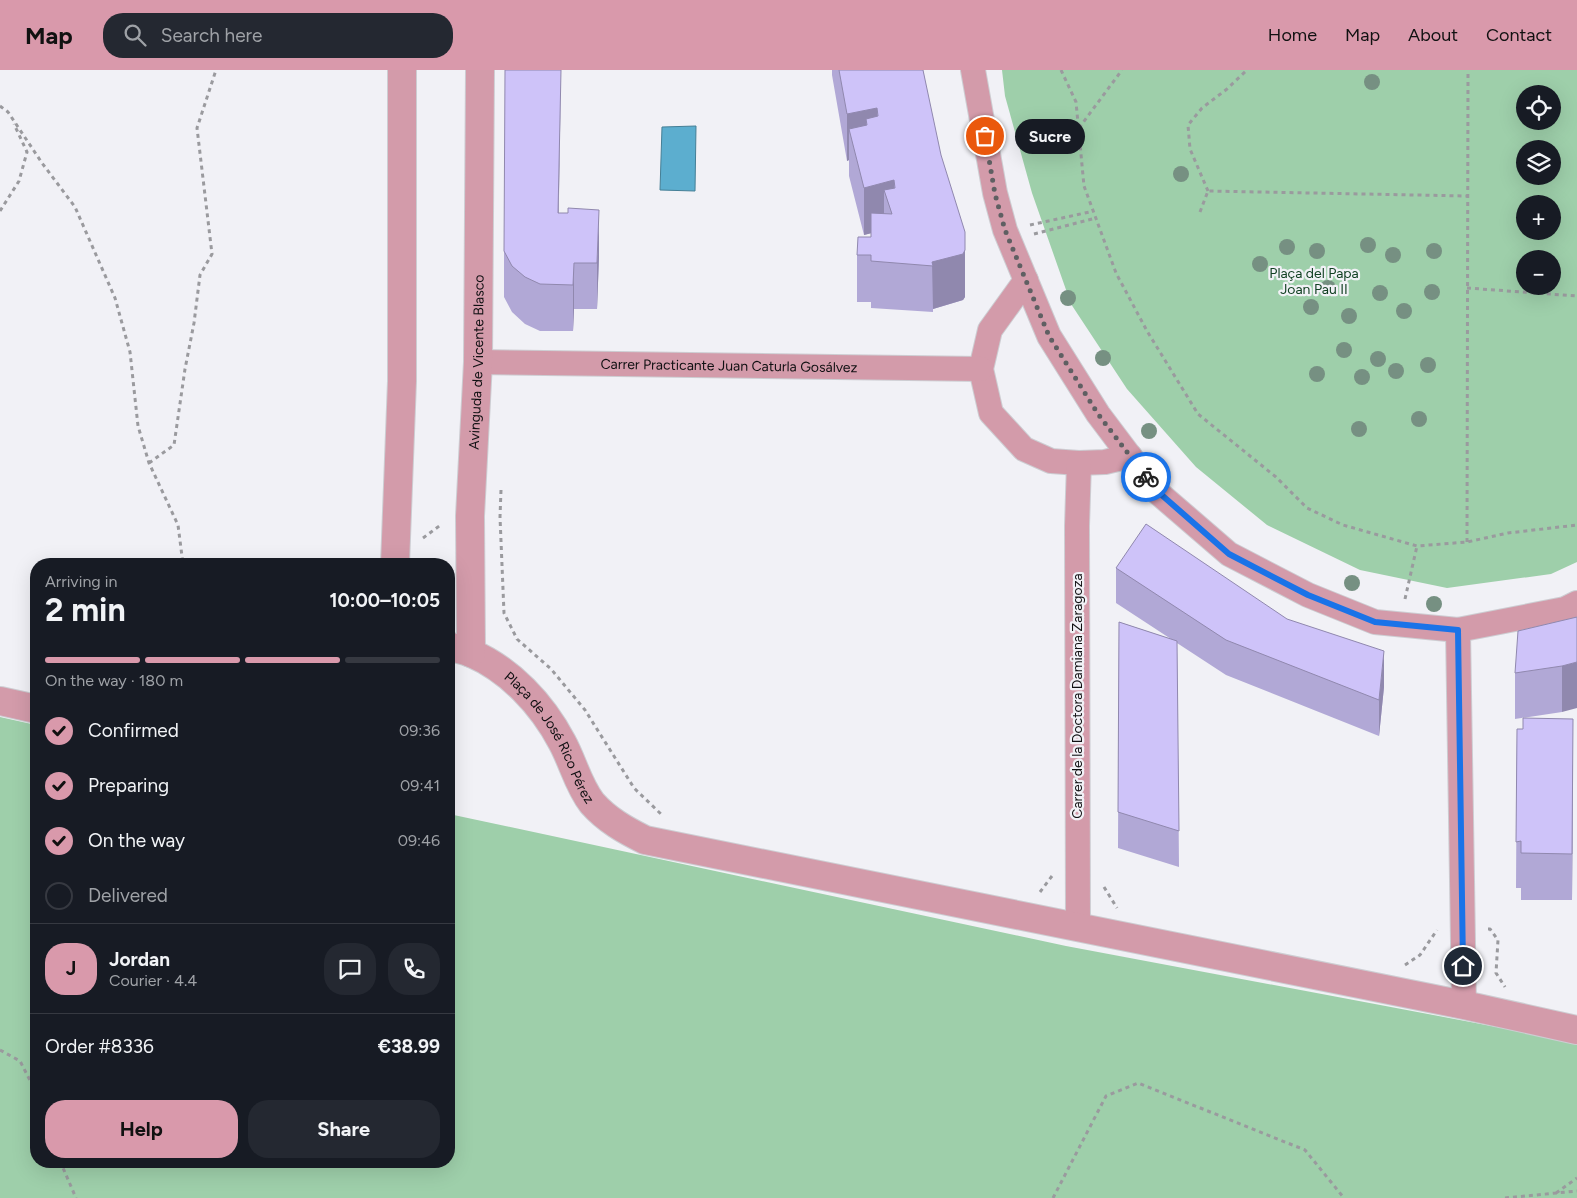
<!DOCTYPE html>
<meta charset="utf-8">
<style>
body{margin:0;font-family:Figtree,sans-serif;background:#242831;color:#f1f3f6;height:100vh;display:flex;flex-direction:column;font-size:19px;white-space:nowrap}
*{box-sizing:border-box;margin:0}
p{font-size:16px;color:#9ea1a6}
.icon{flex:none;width:28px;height:28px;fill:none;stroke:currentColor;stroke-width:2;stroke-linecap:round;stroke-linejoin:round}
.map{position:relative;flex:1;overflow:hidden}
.details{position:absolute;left:30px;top:488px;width:425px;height:610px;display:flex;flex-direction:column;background:#171b24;border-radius:20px;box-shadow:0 5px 20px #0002}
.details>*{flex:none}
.buttons{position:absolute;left:1516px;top:15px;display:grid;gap:10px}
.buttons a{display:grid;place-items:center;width:45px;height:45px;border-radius:50%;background:#171b24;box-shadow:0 5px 20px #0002;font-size:25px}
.pin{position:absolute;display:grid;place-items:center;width:42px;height:42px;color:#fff;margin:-21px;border:2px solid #fff;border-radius:50%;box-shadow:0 1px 5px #0007}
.courier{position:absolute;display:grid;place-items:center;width:50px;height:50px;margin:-25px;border:4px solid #1a73e8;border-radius:50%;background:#fff;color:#222;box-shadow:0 1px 6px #0007}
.bubble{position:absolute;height:35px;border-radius:18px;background:#171b24;box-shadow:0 5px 20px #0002;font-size:16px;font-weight:700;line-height:35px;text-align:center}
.overview em{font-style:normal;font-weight:700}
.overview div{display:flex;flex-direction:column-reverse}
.overview{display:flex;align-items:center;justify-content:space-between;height:85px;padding:0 15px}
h1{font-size:32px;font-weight:700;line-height:38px}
.bar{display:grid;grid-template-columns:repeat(4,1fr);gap:8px 5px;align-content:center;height:60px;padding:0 15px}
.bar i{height:6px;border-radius:4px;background:#363941}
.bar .selected{background:#d999ab}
.bar p{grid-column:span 4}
.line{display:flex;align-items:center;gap:12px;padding:0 15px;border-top:1px solid #363941}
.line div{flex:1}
.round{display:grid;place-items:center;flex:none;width:52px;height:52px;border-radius:20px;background:#242831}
ol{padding:0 15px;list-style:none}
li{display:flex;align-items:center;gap:15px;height:55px}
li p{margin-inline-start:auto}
li .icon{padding:5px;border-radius:50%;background:#d999ab;color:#111;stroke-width:4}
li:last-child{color:#9ea1a6}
li i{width:28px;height:28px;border:2px solid #363941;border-radius:50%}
.cta{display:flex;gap:10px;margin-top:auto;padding:10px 15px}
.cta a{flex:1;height:58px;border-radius:20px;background:#d999ab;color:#111;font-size:20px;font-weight:700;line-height:58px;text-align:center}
.cta a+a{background:#242831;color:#f1f3f6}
header{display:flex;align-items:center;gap:30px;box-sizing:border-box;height:70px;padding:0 25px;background:#d999ab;color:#111}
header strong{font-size:24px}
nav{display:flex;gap:28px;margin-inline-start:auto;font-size:18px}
.search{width:350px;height:45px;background:#242831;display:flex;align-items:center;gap:12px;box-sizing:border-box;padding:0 18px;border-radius:20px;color:#9ea1a6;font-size:19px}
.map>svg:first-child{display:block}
</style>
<header>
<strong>Map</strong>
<div class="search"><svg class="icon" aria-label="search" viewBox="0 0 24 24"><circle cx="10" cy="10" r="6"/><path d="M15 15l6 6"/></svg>Search here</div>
<nav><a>Home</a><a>Map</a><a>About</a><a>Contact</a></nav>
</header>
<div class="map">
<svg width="1577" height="1128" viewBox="0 0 1577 1128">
<rect width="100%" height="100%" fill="#f1f1f6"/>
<path fill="#9ecfaa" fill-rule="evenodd" d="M1002,0H1577V492L1551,504L1447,518L1360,500L1267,455L1196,397L1127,319L1071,234L1032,123L1005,26ZM1525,24H1552V51H1525ZM1525,79H1552V106H1525ZM1525,134H1552V161H1525ZM1525,189H1552V216H1525Z
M0,647L36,655V1091H449V744L1066,876L1577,972V1128H0Z"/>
<path fill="#5caecf" stroke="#457f96" d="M696,56L695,121L660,120L662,57Z"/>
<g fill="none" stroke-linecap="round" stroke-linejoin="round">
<defs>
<g id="minor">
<path d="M973,0L995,123L1005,160L1049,266L1098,344L1156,421L1229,484L1308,525L1375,552L1458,560L1565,539L1577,533"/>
<path d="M1026,210L990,260L981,299L991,343L1024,379L1051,391L1079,393L1105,392L1130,386"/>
<path id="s1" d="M478,292L981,299"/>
<path d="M1458,560L1464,935"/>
<path d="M1078,858L1077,456L1079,393"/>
</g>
<g id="tertiary">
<path d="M395,494L402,311V0"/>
<path id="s2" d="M449,576C456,579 464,580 471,583C510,600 542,634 562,672C573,692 578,715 592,733C607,750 625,760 645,770L1464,935L1577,960"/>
<path id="s3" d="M471,583L470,446L478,292L480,0"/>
<path d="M0,631L36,639"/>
</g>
</defs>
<use href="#minor" stroke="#cdcdd2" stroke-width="26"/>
<use href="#tertiary" stroke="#cdcdd2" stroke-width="30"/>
<path stroke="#9a9a9e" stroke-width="3" stroke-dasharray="4 4" stroke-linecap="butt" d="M1061,0L1076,32L1084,116L1116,203L1147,261L1198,344L1276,407L1307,438L1343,455L1417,476L1467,472L1508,463L1577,455
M0,36L8,42L42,93L75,137L115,228L130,282L138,356L149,393L178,455L183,494
M1079,58L1122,0
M1208,121L1190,79L1188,55L1202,38L1227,19L1247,0
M0,141L19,111L27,82L14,54
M1200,142L1208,121L1467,126
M1030,155L1094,141
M1034,164L1096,148
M1467,218L1577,226
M149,393L174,375L185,299L194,253L200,205L212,184L197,58L216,0
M501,420L500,447L504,543L517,569L551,599L585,640L634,718L662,745
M423,468L442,454
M1467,472L1468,0
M1405,529L1417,476
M1104,817L1117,838
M1040,822L1052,806
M1488,859H1490L1498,870L1496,903L1505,917
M1405,895L1420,885L1437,860
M0,980L20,991L36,1022
M60,1091L76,1128
M1556,1123L1577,1108
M1053,1128L1106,1026L1138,1013L1305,1080L1344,1128
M1505,1128L1577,1121"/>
<use href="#minor" stroke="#d39baa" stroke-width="24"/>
<use href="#tertiary" stroke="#d39baa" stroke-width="28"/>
</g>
<g fill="#769082">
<circle cx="1372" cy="12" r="8"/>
<circle cx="1181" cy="104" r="8"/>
<circle cx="1368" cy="175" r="8"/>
<circle cx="1287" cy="177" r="8"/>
<circle cx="1317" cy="181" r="8"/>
<circle cx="1434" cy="181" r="8"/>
<circle cx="1393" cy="185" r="8"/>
<circle cx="1260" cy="194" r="8"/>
<circle cx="1328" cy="218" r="8"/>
<circle cx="1432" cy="222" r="8"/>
<circle cx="1380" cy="223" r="8"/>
<circle cx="1068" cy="228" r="8"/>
<circle cx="1311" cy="237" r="8"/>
<circle cx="1404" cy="241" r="8"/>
<circle cx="1349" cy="246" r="8"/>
<circle cx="1344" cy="280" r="8"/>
<circle cx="1103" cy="288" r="8"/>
<circle cx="1378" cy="289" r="8"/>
<circle cx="1428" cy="295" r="8"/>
<circle cx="1396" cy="301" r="8"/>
<circle cx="1317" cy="304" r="8"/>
<circle cx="1362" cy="307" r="8"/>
<circle cx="1419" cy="349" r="8"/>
<circle cx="1359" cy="359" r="8"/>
<circle cx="1149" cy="361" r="8"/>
<circle cx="1352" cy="513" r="8"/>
<circle cx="1434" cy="534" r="8"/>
</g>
<path fill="#b1a8d6" d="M832,0H923L965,227L963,230L933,239V242L871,238V232H857V185L871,167V163L864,165L849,106V90L847,91L832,5Z
M559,143L599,187L597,239H574L573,261H540L525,254L512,242L504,227V181Z
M1116,498L1384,617L1379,666L1226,605L1177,573L1179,797L1118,778L1119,552L1171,569L1116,533Z
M1577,547L1562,642L1515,649V603Z
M1517,659L1573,695L1572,830H1521V818H1516Z"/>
<path fill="#9088ae" d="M561,0L558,189V143Z
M877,38V85L867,55L866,49V87L849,59V90L847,91V44Z
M894,110V157L892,144L884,120V160L864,165V118Z
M599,140V187L597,239V193Z
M965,162V227L963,230L933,239L932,192Z
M574,193V239L573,261V215Z
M1384,581V617L1379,666V630Z
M1577,592V638L1562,642V596Z
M1573,649V695L1572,830V784Z"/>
<path fill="#cec3f9" stroke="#9088ae" d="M505,0H561L558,143H568V138L599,140L597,193H574L573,215L540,214L525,207L512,196L504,181Z
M839,0H923L941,85L965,162V180L963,184L932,192L933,196L871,191V185H857L858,167H871V143L892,144L884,120L895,118L894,110L864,118L849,59L867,55L866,49L878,46L877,38L847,44Z
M1146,454L1287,549L1384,581L1379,630L1226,570L1116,498Z
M1577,547V592L1562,596L1515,603L1518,561Z
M1119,552L1177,571L1179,761L1118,742Z
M1523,648L1573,649L1572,784L1521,783V771L1516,772L1517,659H1523Z"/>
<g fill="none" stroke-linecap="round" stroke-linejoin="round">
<path stroke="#5f5f62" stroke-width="5" stroke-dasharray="0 9" d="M985,66L995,124L1005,160L1049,266L1098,344L1146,407"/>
<path stroke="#1a73e8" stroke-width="6" d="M1146,407L1156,420L1229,484L1308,525L1375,552L1458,560L1463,896"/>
</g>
<g text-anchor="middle" stroke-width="4.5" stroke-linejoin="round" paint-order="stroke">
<g font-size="14" fill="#124123" stroke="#f1f1f6">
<text x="1314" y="208">Plaça del Papa<tspan x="1314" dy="16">Joan Pau II</tspan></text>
</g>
<g font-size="14" fill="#101012" stroke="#f1f1f6">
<text dy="5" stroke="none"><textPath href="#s3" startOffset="291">Avinguda de Vicente Blasco</textPath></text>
<text dy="5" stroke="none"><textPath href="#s1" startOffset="251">Carrer Practicante Juan Caturla Gosálvez</textPath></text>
<text transform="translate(1077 626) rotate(-90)" y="5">Carrer de la Doctora Damiana Zaragoza</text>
<text dy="5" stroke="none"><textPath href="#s2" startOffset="142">Plaça de José Rico Pérez</textPath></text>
</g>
</g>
</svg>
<div class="buttons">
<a><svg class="icon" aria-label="locate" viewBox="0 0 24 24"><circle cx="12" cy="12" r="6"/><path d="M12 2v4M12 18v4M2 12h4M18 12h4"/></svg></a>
<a><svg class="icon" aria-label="layers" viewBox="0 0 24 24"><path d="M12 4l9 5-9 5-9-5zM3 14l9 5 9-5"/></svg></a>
<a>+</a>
<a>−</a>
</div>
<div class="pin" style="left:985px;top:66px;background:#ea580c"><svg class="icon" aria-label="bag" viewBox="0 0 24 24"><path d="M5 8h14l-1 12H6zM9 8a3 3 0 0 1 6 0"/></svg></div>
<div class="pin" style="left:1463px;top:896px;background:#1f2937"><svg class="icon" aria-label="home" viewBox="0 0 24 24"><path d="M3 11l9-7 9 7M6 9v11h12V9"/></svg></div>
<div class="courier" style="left:1146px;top:407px"><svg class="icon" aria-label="bike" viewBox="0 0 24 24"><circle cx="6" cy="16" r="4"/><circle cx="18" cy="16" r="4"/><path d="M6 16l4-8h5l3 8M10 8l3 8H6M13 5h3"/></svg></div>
<div class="bubble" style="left:1015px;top:49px;width:70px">Sucre</div>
<section class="details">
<div class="overview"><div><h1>2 min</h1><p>Arriving in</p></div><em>10:00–10:05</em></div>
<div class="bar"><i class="selected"></i><i class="selected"></i><i class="selected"></i><i></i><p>On the way · 180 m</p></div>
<ol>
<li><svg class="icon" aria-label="check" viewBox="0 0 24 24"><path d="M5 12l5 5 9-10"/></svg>Confirmed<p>09:36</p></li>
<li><svg class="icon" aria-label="check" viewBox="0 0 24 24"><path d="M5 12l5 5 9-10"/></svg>Preparing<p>09:41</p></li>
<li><svg class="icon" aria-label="check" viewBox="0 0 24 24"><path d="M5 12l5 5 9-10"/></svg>On the way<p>09:46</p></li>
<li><i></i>Delivered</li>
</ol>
<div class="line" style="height:90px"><b class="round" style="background:#d999ab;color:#111">J</b><div><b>Jordan</b><p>Courier · 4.4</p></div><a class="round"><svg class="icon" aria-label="chat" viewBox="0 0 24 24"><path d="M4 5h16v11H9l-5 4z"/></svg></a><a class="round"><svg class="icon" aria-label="phone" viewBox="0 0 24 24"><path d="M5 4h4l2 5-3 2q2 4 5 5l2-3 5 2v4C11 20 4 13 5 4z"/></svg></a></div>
<div class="line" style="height:65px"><div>Order #8336</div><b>€38.99</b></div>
<div class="cta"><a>Help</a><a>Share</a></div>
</section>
</div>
